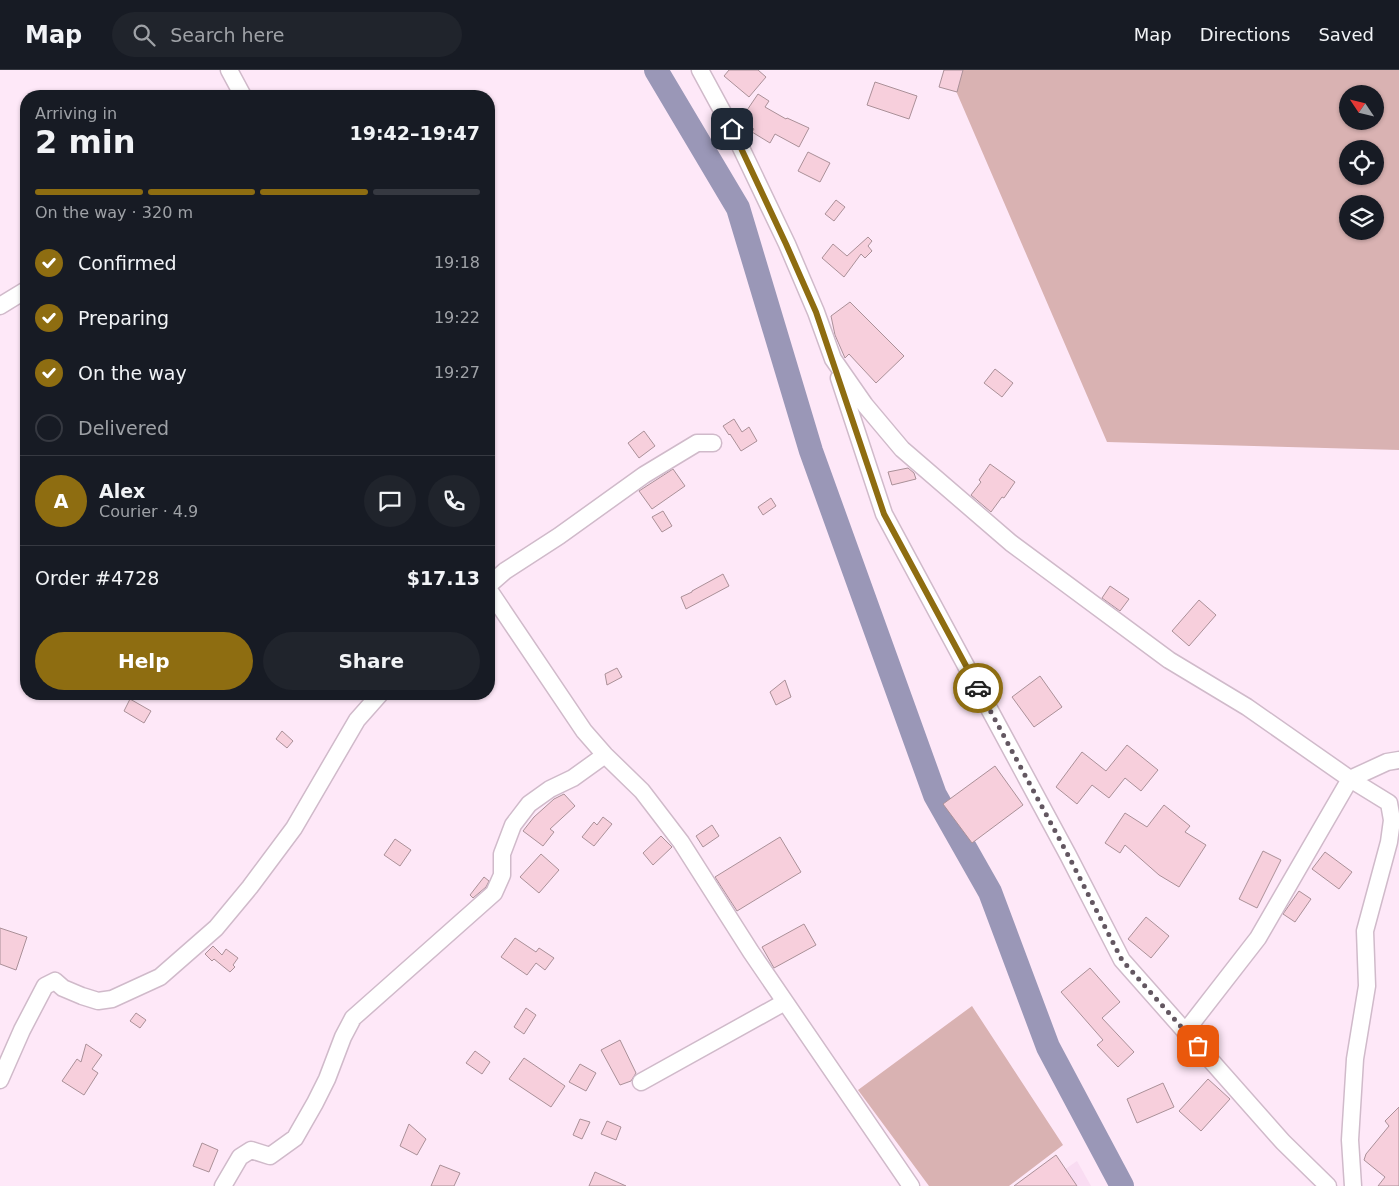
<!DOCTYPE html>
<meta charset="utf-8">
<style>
body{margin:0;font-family:"DejaVu Sans",sans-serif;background:#20242c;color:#f1f3f6;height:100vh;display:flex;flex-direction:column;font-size:19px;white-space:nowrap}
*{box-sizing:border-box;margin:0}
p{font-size:16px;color:#9ea1a6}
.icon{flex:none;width:28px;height:28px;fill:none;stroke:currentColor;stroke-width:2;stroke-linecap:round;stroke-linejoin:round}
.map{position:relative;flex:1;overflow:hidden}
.details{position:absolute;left:20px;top:20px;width:475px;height:610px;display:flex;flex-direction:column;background:#171b24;border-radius:20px;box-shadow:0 1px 4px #0004}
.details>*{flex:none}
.needle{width:32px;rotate:305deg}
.tools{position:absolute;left:1339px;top:15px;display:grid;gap:10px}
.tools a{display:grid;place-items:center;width:45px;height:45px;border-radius:50%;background:#171b24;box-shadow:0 1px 4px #0004;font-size:25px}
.pin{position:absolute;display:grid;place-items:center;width:42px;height:42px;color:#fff;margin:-21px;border-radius:10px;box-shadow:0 2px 8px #0006}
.courier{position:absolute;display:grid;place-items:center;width:50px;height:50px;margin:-25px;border:4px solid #8e6d11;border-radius:50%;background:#fff;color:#222;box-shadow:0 1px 6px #0007}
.headline em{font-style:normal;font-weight:600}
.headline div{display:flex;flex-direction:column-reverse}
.headline{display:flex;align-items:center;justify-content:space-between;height:85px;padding:0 15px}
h1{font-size:32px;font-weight:600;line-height:38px}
.bar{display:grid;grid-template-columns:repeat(4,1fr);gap:8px 5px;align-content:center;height:60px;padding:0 15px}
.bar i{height:6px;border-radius:4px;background:#363941}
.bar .on{background:#8e6d11}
.bar p{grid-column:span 4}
.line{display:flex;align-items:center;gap:12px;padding:0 15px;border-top:1px solid #363941}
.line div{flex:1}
.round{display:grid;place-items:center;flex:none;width:52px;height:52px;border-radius:26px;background:#20242c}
ol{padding:0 15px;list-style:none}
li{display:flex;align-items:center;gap:15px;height:55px}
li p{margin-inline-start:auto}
li .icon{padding:5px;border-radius:50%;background:#8e6d11;color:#fff;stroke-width:4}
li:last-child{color:#9ea1a6}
li i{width:28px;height:28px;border:2px solid #363941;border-radius:50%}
.action{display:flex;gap:10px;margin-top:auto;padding:10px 15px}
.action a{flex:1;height:58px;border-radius:30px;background:#8e6d11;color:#fff;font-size:20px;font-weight:600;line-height:58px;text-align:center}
.action a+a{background:#20242c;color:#f1f3f6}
header{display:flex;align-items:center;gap:30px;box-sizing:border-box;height:70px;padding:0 25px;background:#171b24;border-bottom:1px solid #363941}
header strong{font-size:24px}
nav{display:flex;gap:28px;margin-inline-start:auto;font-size:18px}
.search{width:350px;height:45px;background:#20242c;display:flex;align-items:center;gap:12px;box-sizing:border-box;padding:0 18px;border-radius:28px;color:#9ea1a6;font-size:19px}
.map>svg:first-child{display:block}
</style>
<header>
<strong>Map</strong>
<div class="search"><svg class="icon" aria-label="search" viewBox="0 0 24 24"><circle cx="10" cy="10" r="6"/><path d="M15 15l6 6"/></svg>Search here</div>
<nav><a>Map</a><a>Directions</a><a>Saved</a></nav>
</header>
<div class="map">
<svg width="1399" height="1116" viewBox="0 0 1399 1116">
<rect width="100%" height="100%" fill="#fee8f8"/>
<path fill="#f9dcf2" d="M1077,1091L1091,1116H1041Z"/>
<path fill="#d9b2b2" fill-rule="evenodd" d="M947,0H1399V380L1107,372ZM1348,24H1375V51H1348ZM1348,79H1375V106H1348ZM1348,134H1375V161H1348Z
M972,936L1063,1075L1009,1116H929L858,1020Z"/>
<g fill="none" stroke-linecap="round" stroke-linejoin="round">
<path stroke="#9a97b7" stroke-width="24" d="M656,0L738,138L811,381L935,725L990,822L1048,977L1122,1116"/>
</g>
<path fill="#f7cfdc" stroke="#aa9098" d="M729,0H758L766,7L749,27L724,6Z
M944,0H963L957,22L939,17Z
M875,12L917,26L909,49L867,35Z
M758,24L769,31L765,37L786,49L787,48L809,58L799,77L775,64L770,73L752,62L754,59L741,49Z
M808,82L830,93L820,112L798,101Z
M836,130L845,137L834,151L825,144Z
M868,167L872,171L868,176L872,181L865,188L861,184L844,207L822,188L833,174L847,186Z
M850,232L904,286L876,313L849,284L845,288L835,265L831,246Z
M995,299L1013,313L1002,327L984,313Z
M734,349L742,362L749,357L757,371L741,381L730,364L729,365L723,356Z
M644,361L655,376L639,388L628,373Z
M990,394L1015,412L1004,428L1002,427L991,442L971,425L981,412L979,410Z
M908,398L914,403L916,409L892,415L888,402Z
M673,399L685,416L652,439L639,421Z
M771,428L776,436L763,445L758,437Z
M663,441L672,456L662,462L652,447Z
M723,504L729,516L686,539L681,527L692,522V521Z
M1110,516L1129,529L1120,541L1102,528Z
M1199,530L1216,545L1189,576L1172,561Z
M617,598L622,607L607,615L605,604Z
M1040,606L1062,637L1034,657L1012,627Z
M785,610L791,627L776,635L770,622Z
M130,629L151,641L144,653L124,641Z
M282,661L293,671L287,678L276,669Z
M1127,675L1158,700L1141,721L1125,708L1109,728L1092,715L1077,734L1056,717L1082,682L1106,701Z
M995,696L1023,735L972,773L943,734Z
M564,724L575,736L550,759L554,762L543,776L523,761L534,747L554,729Z
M1164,735L1190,756L1185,762L1206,775L1179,817L1159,805L1125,775L1120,783L1105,773L1125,743L1147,757Z
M603,747L612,754L594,776L582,767L594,752L597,755Z
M712,755L719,766L703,777L696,766Z
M661,766L672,777L653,795L643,783Z
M780,767L801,802L737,841L715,807Z
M395,769L411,780L400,796L384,785Z
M1263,781L1281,790L1257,838L1239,829Z
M1325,782L1352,802L1339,819L1312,799Z
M541,784L559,800L539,823L520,807Z
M484,807L489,811L486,817L473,828L470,825Z
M1299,821L1311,829L1295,852L1283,844Z
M1146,847L1169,866L1151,888L1128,869Z
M804,854L816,875L774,898L762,877Z
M0,858L27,867L16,900L0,894Z
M515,868L536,882L539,878L554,888L545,900L536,893L527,905L501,887Z
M213,876L222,885L226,879L238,888L233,895L235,897L230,902L214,889L212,891L205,884Z
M1090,898L1120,932L1102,948L1134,982L1118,997L1097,975L1103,970L1061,922Z
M526,938L536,945L524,964L514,957Z
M136,943L146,950L140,958L130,951Z
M620,970L636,1003L631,1011L620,1015L601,980Z
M86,974L102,985L92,999L98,1003L84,1025L62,1011L77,989L81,992Z
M475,981L490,992L482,1004L466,993Z
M524,988L565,1016L551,1037L509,1009Z
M580,994L596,1003L586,1021L569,1012Z
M1208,1009L1230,1029L1201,1061L1179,1041Z
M1163,1013L1174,1037L1137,1053L1127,1029Z
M1399,1037V1116H1378L1385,1107L1364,1090L1366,1084L1389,1056L1385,1051Z
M580,1049L590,1052L582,1069L573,1065Z
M607,1051L621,1057L616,1070L601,1064Z
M409,1054L426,1069L417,1085L400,1076Z
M202,1073L218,1080L209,1102L193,1096Z
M1056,1085L1077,1116H1014Z
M440,1095L460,1103L454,1116H431Z
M595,1102L626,1116H589Z"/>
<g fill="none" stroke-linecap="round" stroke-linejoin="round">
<defs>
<path id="minor" d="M229,0L243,26
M700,0L732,59L787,174L816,242L833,289L865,335L902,379L1011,473L1169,590L1247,637L1350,709L1389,733L1392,750L1389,772L1365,861L1367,916L1355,989L1350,1070L1353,1116
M0,236L26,220
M839,308L884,444L1068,785L1122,890L1283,1072L1328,1116
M489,515L505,501L559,466L644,405L697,373H713
M489,520L584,661L605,685L642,721L681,772L751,882L911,1116
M1185,962L1258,868L1350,709L1387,692L1399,690
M0,1010L22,960L45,916L55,911L63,918L82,926L98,931L112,929L160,907L216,858L250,817L294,758L357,650L380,624
M641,1012L785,932
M223,1116L240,1087L251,1080L270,1086L295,1068L315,1033L327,1009L343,967L353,948L494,823L502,805V784L513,755L529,734L550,719L573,708L605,685"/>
</defs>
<use href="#minor" stroke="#d0baca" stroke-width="19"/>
<use href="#minor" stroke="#fff" stroke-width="16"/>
</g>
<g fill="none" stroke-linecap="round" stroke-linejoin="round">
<path stroke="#635761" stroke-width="5" stroke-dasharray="0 9" d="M978,618L1068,785L1122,890L1198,976"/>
<path stroke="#8e6d11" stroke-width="6" d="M732,59L786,174L816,242L884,444L978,618"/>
</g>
</svg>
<div class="tools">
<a><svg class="needle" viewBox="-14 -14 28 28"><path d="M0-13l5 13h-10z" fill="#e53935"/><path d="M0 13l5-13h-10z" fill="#9ea1a6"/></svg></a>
<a><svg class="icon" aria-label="locate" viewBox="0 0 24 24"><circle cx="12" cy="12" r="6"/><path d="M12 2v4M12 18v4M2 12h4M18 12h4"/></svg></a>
<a><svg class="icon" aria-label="layers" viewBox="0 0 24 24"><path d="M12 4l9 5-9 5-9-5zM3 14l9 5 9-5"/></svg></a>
</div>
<div class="pin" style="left:1198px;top:976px;background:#ea580c"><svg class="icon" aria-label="bag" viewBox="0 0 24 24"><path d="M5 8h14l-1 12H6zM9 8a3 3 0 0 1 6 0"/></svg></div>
<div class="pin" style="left:732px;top:59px;background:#1f2937"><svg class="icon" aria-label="home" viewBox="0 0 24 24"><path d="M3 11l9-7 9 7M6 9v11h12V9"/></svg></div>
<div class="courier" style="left:978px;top:618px"><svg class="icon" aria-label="car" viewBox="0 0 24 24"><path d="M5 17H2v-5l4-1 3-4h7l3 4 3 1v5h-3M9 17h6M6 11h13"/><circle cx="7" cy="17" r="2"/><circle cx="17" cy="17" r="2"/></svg></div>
<section class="details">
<div class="headline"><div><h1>2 min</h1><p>Arriving in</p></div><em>19:42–19:47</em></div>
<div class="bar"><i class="on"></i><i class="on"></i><i class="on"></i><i></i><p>On the way · 320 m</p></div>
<ol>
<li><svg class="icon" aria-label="check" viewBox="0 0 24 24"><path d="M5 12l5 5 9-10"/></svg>Confirmed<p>19:18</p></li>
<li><svg class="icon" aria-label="check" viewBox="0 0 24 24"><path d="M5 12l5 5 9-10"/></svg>Preparing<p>19:22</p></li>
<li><svg class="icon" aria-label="check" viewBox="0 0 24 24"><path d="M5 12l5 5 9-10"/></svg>On the way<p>19:27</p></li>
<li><i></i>Delivered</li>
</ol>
<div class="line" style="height:90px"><b class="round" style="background:#8e6d11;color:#fff">A</b><div><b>Alex</b><p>Courier · 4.9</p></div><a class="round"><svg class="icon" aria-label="chat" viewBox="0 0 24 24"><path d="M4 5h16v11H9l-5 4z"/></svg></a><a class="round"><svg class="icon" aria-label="phone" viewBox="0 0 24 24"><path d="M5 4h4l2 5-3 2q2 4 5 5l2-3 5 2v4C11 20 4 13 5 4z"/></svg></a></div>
<div class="line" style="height:65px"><div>Order #4728</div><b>$17.13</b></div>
<div class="action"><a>Help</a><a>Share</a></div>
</section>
</div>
